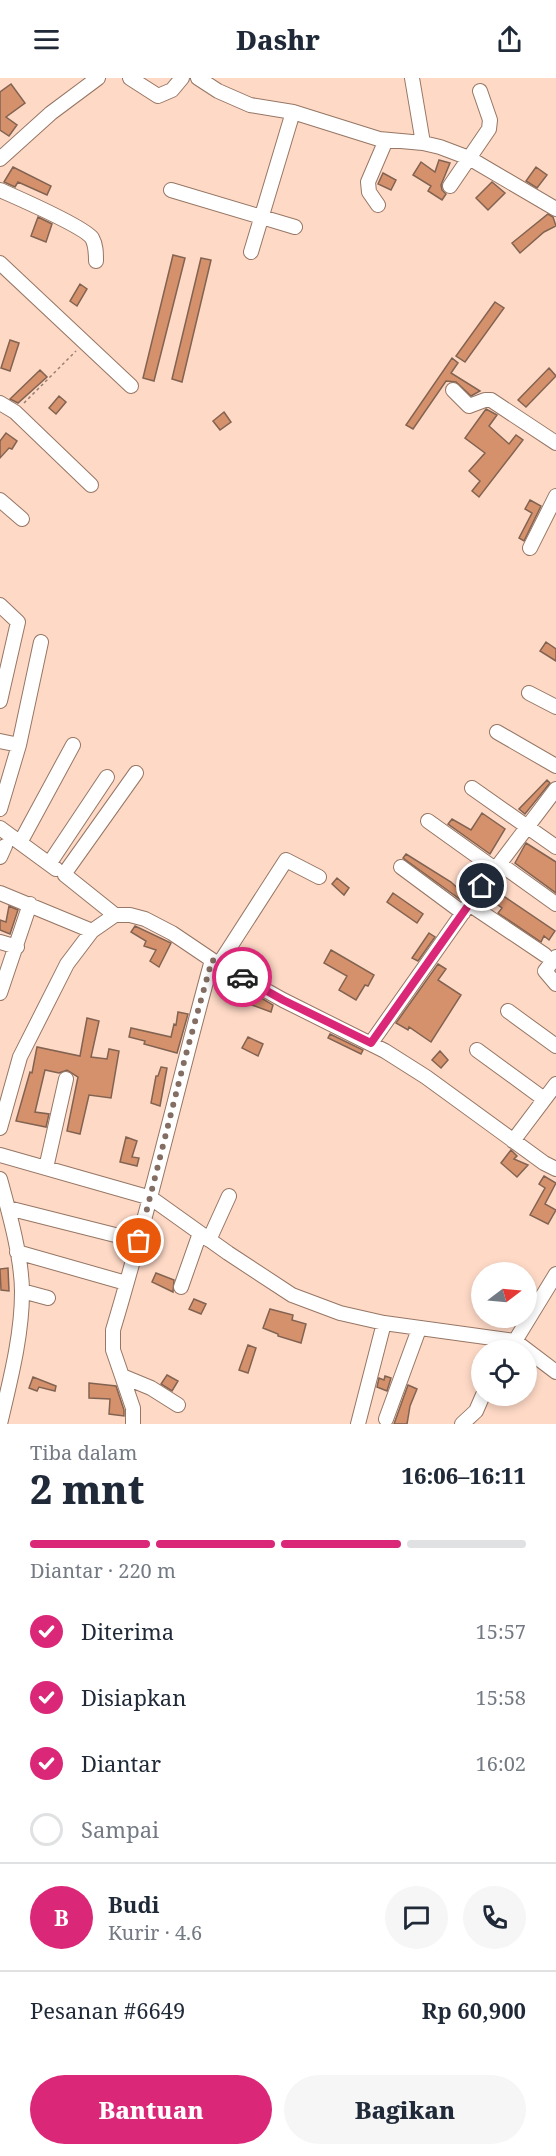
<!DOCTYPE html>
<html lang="id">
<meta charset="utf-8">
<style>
body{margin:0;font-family:"Noto Serif",serif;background:#f6f6f7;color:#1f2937;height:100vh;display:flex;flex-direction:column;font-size:22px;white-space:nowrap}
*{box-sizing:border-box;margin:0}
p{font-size:20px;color:#747a83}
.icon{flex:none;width:33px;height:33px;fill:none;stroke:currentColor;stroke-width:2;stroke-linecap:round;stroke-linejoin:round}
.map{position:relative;height:1346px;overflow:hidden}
.sheet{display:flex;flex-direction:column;background:#fff;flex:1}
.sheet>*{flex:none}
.needle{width:39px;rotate:74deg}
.tools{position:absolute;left:471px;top:1184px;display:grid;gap:12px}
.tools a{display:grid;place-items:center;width:66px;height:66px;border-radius:50%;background:#fff;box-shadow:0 3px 9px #0003;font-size:30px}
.pin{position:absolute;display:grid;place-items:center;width:51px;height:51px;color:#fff;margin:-26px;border:3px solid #fff;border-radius:50%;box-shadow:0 2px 6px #0007}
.courier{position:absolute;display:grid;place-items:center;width:60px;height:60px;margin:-30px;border:4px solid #db2777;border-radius:50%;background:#fff;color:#222;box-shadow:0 2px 8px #0007}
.summary em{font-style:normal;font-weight:800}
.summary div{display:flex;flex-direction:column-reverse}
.summary{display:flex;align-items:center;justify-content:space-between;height:102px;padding:0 30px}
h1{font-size:39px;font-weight:800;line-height:45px}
.bar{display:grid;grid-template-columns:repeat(4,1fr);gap:9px 6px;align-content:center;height:72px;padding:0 30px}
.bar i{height:8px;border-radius:4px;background:#e0e1e3}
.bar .selected{background:#db2777}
.bar p{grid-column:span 4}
.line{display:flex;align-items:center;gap:15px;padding:0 30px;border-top:2px solid #e0e1e3}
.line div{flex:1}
.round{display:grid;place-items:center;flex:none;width:63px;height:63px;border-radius:32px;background:#f6f6f7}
ol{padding:0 30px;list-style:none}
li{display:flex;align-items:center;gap:18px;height:66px}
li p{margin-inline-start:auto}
li .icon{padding:6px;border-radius:50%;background:#db2777;color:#fff;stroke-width:4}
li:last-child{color:#747a83}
li i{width:33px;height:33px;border:3px solid #e0e1e3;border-radius:50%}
.cta{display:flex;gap:12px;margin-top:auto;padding:12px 30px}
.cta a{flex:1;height:69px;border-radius:36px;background:#db2777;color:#fff;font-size:24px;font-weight:800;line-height:69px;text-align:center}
.cta a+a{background:#f6f6f7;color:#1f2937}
header{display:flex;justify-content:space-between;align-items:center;height:78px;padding:0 30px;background:#fff;font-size:27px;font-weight:800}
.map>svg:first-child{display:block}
</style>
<header><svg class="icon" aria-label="menu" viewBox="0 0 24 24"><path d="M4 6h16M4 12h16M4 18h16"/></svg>Dashr<svg class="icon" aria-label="share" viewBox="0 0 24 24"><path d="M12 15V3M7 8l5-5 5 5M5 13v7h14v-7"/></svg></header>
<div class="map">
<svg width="556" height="1346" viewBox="0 0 556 1346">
<rect width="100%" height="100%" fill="#fed9c6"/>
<path fill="#d5916c" stroke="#826351" stroke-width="1.5" d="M11,6L25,25L6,39L17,47L9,58L0,52V14Z
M439,82L450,85L441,107L442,112L446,116L442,122L428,113L431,108L413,97L421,84L435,94Z
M13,89L51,108L47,117L18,104L15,109L4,104Z
M536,89L547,97L537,110L526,103Z
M383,95L396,102L391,112L378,106Z
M492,104L505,115L488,132L476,120Z
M548,136L553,139L556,148L544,154L520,175L512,165Z
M38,139L52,146L46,164L31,158Z
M173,177L185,180L154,303L143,300Z
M201,180L211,182L182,304L172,301Z
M80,206L87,211L77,228L70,223Z
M495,224L504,230L465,284L456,278Z
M10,262L19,265L10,293L1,290Z
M452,280L458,285L451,295L480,313L471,318L456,304L446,303L413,351L406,347Z
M549,290L556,298L526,329L518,322Z
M40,292L47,299L18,325L10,321Z
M59,318L66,324L56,336L49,330Z
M486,331L497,337L489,348L509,366L516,357L523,362L479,419L472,413L480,403L469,393L485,375L465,360Z
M224,334L231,344L220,352L213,343Z
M6,355L17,363L12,371L9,370L0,380V363Z
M530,422L541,428L524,463L519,460L532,435L525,431Z
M546,564L556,571V583L540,573Z
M547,702L550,705L525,736L519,731Z
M482,735L505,751L490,776L448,746L452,741L471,752Z
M526,765L556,784V815L515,785Z
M406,776L451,804L465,817L461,822L403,780Z
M337,800L349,810L344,817L332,806Z
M493,811L555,853L549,862L544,858L541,864L498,835L502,830L487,819Z
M393,815L423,836L417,845L387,824Z
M9,828L18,832L10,856L0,852V842L6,844Z
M135,848L171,865L159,889L150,883L156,872L144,868L146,863L131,854Z
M429,855L435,859L418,883L412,880Z
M331,872L374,897L368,908L365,907L356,922L339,912L347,898L324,885Z
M438,886L446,891L438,902L461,917L431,964L409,949L408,952L396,945Z
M253,915L273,927L271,934L249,926Z
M178,934L188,936L177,975L144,966L145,963L129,959L131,950L171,959L174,946L176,947Z
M87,940L99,943L91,979L107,981L109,971L119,973L111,1020L89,1017L80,1056L67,1053L78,999L67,992L59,995L45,992L35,1034L49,1036L46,1049L16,1043L30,994L32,995L37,969L80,978Z
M330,956L363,972L361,976L328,960Z
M248,959L263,966L258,978L242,970Z
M440,973L448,982L441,990L432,982Z
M161,989L167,990L160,1028L151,1025L156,998H158Z
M126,1059L137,1063L132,1079L139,1080L137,1088L120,1084Z
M511,1072L517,1078L514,1081L528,1087L517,1099L501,1085Z
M544,1098L556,1105L545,1126L556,1132L548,1146L530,1137L545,1110L539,1106Z
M8,1190L9,1213L1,1212L0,1191Z
M156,1195L174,1202L173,1214L152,1204Z
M194,1221L206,1226L201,1236L189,1231Z
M270,1231L293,1237L292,1242L306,1246L301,1265L278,1258V1256L263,1250Z
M248,1267L256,1270L248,1295L239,1292Z
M167,1297L178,1303L172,1313L161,1306Z
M385,1298L391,1300L387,1313L377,1309L379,1300L384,1302Z
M33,1299L56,1308L55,1313L39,1309L37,1313L29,1310Z
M89,1305L116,1308L124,1332V1338L109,1336L110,1321L89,1320Z
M408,1307L417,1311L410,1328L407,1346H394Z"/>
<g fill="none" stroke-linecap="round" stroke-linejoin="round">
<defs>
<path id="minor" d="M130,0L158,18L172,12L182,0
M198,0L218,13L250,27L293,34L379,61L423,65L440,69L469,80L556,131
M412,0L423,65
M0,81L51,35L98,0
M450,108L489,51L490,42L480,13
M0,112C18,120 83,148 92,160C96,167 96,175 96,183
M171,112L295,149
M378,127L369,114L368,104L386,62
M251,174L293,34
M0,185L131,308
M453,312L469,328L485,322H491L556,365
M0,325L15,334L91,407
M0,422L22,441
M530,470L556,418
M0,527L18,544L0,623
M529,615L556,629
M497,654L556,688
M0,663L19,667
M472,710L556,769
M0,731L19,667L41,564
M428,743L495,791
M0,750L56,791
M21,763L73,667
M0,779L5,768
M49,786L107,699
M500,786L556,826
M401,789L463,835
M0,815L92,853
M469,826L545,877
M115,837L65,797L67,792L136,695
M0,864L17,869
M556,879L545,893L556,906
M219,886L286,782L319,799
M0,915L30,826
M508,933L556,968
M371,965L469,826L556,711
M477,972L544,1021
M0,1050L20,979L67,886L92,853L115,837H130L145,841L172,855L212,882L283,922L385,973L426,999L544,1085L556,1091
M513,1063L556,1006
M0,1077L151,1120L228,1175L292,1217L340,1235L384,1245L515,1263L556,1294
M46,1090L66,1001
M0,1101C9,1134 22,1180 22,1214C22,1258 10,1303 0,1346
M8,1130L139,1163
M209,1162L229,1118
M17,1174L126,1205
M181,1209L200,1155
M22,1213L48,1220
M515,1263L556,1196
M122,1298L151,1310L178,1327
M386,1341L419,1251
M133,1346V1330L113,1272V1252C150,1130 178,1005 212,882
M358,1346L384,1245
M462,1346L476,1333L483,1317"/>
</defs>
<use href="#minor" stroke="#967664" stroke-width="16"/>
<path stroke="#977f72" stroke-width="1.5" stroke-dasharray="3 3" stroke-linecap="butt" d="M24,325L76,273"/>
<use href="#minor" stroke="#fff" stroke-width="14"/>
</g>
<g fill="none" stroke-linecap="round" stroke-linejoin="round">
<path stroke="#846e63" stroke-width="6" stroke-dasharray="0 10.8" d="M139,1163L185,980L212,882L242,899"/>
<path stroke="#db2777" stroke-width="8" d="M242,899L283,922L371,965L482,808"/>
</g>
</svg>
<div class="tools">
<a><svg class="needle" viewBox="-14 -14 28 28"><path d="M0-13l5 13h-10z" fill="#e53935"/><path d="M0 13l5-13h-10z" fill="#747a83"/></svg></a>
<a><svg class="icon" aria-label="locate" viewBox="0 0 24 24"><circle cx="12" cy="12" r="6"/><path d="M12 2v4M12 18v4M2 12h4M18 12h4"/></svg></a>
</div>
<div class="pin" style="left:139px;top:1163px;background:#ea580c"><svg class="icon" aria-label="bag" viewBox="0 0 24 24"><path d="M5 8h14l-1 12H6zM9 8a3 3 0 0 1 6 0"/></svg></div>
<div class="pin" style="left:482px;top:808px;background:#1f2937"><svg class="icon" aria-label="home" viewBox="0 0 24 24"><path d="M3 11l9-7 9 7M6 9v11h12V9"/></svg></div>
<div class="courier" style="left:242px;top:899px"><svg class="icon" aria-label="car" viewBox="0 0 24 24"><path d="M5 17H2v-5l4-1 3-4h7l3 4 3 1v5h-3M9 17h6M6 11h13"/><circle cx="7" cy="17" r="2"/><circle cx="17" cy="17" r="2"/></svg></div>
</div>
<section class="sheet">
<div class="summary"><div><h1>2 mnt</h1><p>Tiba dalam</p></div><em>16:06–16:11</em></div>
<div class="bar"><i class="selected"></i><i class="selected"></i><i class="selected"></i><i></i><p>Diantar · 220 m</p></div>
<ol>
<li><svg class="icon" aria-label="check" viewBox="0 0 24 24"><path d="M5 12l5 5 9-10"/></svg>Diterima<p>15:57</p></li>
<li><svg class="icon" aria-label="check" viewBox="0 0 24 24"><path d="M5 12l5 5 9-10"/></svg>Disiapkan<p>15:58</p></li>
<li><svg class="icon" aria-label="check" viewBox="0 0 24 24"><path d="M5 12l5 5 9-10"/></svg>Diantar<p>16:02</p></li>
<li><i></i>Sampai</li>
</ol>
<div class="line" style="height:108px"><b class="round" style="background:#db2777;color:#fff">B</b><div><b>Budi</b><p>Kurir · 4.6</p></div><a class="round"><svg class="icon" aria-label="chat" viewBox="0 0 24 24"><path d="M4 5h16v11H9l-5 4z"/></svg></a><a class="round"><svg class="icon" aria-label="phone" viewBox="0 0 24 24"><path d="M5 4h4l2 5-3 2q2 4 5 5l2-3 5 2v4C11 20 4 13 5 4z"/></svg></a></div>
<div class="line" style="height:78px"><div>Pesanan #6649</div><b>Rp 60,900</b></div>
<div class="cta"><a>Bantuan</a><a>Bagikan</a></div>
</section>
